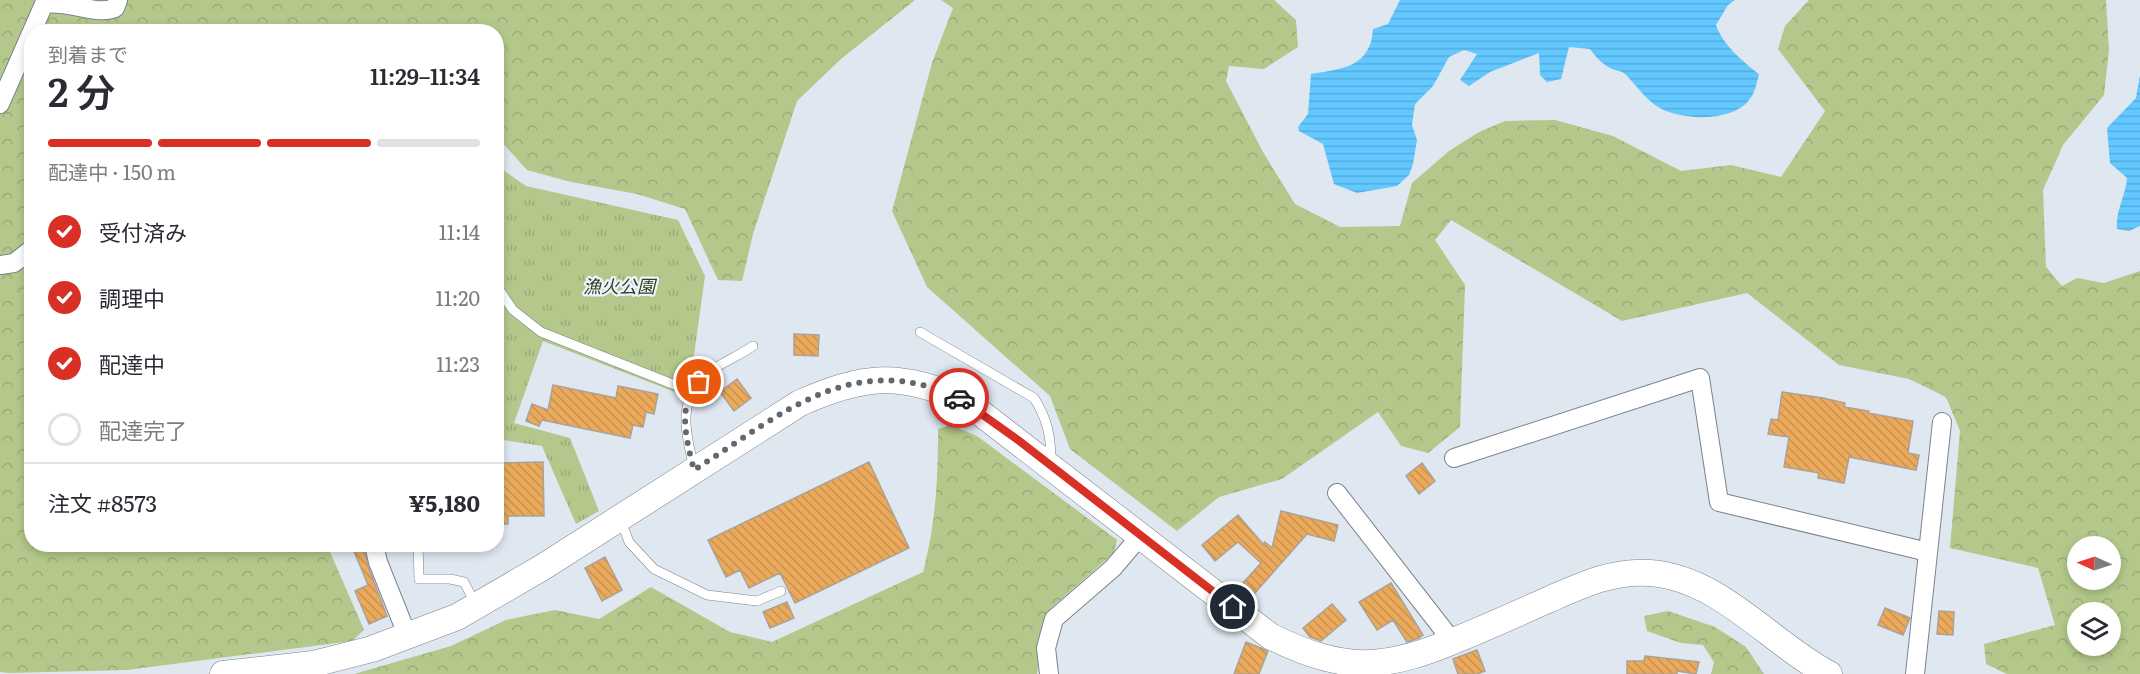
<!DOCTYPE html>
<html lang="ja">
<meta charset="utf-8">
<style>
body{margin:0;font-family:Literata,"Noto Sans JP",serif;background:#f2f2f3;color:#2b2b33;height:100vh;display:flex;flex-direction:column;font-size:22px;white-space:nowrap}
*{box-sizing:border-box;margin:0}
p{font-size:20px;color:#7c7c81}
.icon{flex:none;width:33px;height:33px;fill:none;stroke:currentColor;stroke-width:2;stroke-linecap:round;stroke-linejoin:round}
.map{position:relative;flex:1;overflow:hidden}
.side{position:absolute;left:24px;top:24px;width:480px;height:528px;display:flex;flex-direction:column;background:#fff;border-radius:24px;box-shadow:0 3px 9px #0003}
.side>*{flex:none}
.needle{width:39px;rotate:273deg}
.buttons{position:absolute;left:2067px;top:536px;display:grid;gap:12px}
.buttons a{display:grid;place-items:center;width:54px;height:54px;border-radius:50%;background:#fff;box-shadow:0 3px 9px #0003;font-size:30px}
.pin{position:absolute;display:grid;place-items:center;width:51px;height:51px;color:#fff;margin:-26px;border:3px solid #fff;border-radius:50%;box-shadow:0 2px 6px #0007}
.courier{position:absolute;display:grid;place-items:center;width:60px;height:60px;margin:-30px;border:4px solid #d93025;border-radius:50%;background:#fff;color:#222;box-shadow:0 2px 8px #0007}
.head em{font-style:normal;font-weight:600}
.head div{display:flex;flex-direction:column-reverse}
.head{display:flex;align-items:center;justify-content:space-between;height:102px;padding:0 24px}
h1{font-size:39px;font-weight:600;line-height:45px}
.bar{display:grid;grid-template-columns:repeat(4,1fr);gap:9px 6px;align-content:center;height:72px;padding:0 24px}
.bar i{height:8px;border-radius:4px;background:#e1e1e2}
.bar .current{background:#d93025}
.bar p{grid-column:span 4}
.line{display:flex;align-items:center;gap:15px;padding:0 24px;border-top:2px solid #e1e1e2}
.line div{flex:1}
ol{padding:0 24px;list-style:none}
li{display:flex;align-items:center;gap:18px;height:66px}
li p{margin-inline-start:auto}
li .icon{padding:6px;border-radius:50%;background:#d93025;color:#fff;stroke-width:4}
li:last-child{color:#7c7c81}
li i{width:33px;height:33px;border:3px solid #e1e1e2;border-radius:50%}
.map>svg:first-child{display:block}
</style>
<div class="map">
<svg width="2140" height="674" viewBox="0 0 2140 674">
<defs>
<pattern id="grass-tufts" width="24" height="20" patternUnits="userSpaceOnUse" patternTransform="scale(1.5)"><rect width="24" height="20" fill="#b3c88a"/><path d="M3 7l-1-3M5 7V3M7 7l1-3M15 17l-1-3M17 17v-4M19 17l1-3" fill="none" stroke="#9aac77"/></pattern>
<pattern id="forest-crowns" width="20" height="18" patternUnits="userSpaceOnUse" patternTransform="scale(1.5)"><rect width="20" height="18" fill="#b3c88a"/><path d="M2 6a3 3 0 1 1 6 0M12 15a3 3 0 1 1 6 0" fill="none" stroke="#9aac77"/></pattern>
<pattern id="water-rules" width="6" height="5" patternUnits="userSpaceOnUse" patternTransform="scale(1.5)"><rect width="6" height="5" fill="#62c8ff"/><path d="M0 2.5h6" fill="none" stroke="#55acda"/></pattern>
<pattern id="building-back-hatch" width="6" height="6" patternUnits="userSpaceOnUse" patternTransform="scale(1.5)"><rect width="6" height="6" fill="#ebaa5b"/><path d="M-1 5l2 2M0 0l6 6M5-1l2 2" fill="none" stroke="#c9924f"/></pattern>
</defs>
<rect width="100%" height="100%" fill="#dfe7f0"/>
<path fill="url(#grass-tufts)" d="M496,165L526,186L678,220L705,276L693,362L680,394L543,341L514,423L570,438L599,511L576,524L542,446L497,439Z"/>
<path fill="url(#forest-crowns)" fill-rule="evenodd" d="M0,0H915L841,59L797,101L753,234L742,281L718,280L685,209L637,194L571,182L527,170L497,137L496,32H32V544L327,545L364,630L352,641L127,670L9,673L0,672Z
M941,0H1274L1296,20L1298,47L1264,69L1229,66L1226,81L1263,152L1295,204L1340,227L1400,226L1412,183L1449,151L1479,132L1505,121L1555,120L1613,136L1681,171L1731,165L1781,177L1825,111L1778,49L1785,26L1809,0H2106L2109,50L2104,95L2063,145L2043,190L2046,267L2062,286L2077,278L2104,283L2140,271V674H2007L1986,664L1984,644L2055,625L2038,568L1950,548L1960,431L1946,397L1909,379L1839,365L1747,293L1622,321L1451,220L1435,240L1465,285L1460,427L1428,453L1401,446L1378,412L1282,479L1219,497L1177,531L1070,449L1050,396L927,287L892,211L932,63L953,8ZM2078,546H2110V579H2078ZM2078,612H2110V645H2078Z
M951,425L977,436L1117,540L1114,553L1051,608L1044,622L1037,674H354L451,646L506,620L555,610L599,619L651,587L730,632L772,642L923,572C936,522 938,480 938,429Z
M1668,611L1715,627L1746,647L1764,674H1711L1714,662L1703,645L1681,643L1647,631L1644,616Z"/>
<path fill="url(#water-rules)" d="M1400,0H1735L1728,5L1716,25C1723,45 1743,62 1759,74C1757,82 1755,94 1749,100C1732,123 1677,121 1655,105C1643,96 1636,85 1626,75C1622,70 1615,71 1610,68C1601,63 1596,57 1590,49L1569,47L1561,79L1547,82L1540,75L1539,53L1490,72L1469,86L1460,80L1477,54L1464,50L1449,57L1433,86L1415,104L1412,125L1417,140L1413,164L1409,175L1397,186L1357,193L1334,184L1323,144L1299,131L1298,127L1308,114L1311,74C1342,69 1371,67 1373,29L1388,24Z
M2140,75V226L2129,231L2117,229C2115,212 2126,195 2127,178L2110,163L2107,128L2136,98Z"/>
<path fill="url(#building-back-hatch)" stroke="#aaa299" stroke-width="1.5" d="M794,334L819,335L818,356L794,355Z
M737,379L751,398L734,411L720,392Z
M553,385L616,398L618,386L658,394L654,414L646,412L643,427L633,425L630,438L542,420L539,426L526,421L532,404L548,410Z
M1782,392L1823,398L1845,403L1844,407L1869,411L1868,413L1913,421L1908,453L1919,455L1916,470L1849,457L1844,483L1818,478L1819,473L1784,467L1789,437L1768,434L1771,419L1778,420Z
M543,462L544,516H508V524H496V463Z
M869,462L909,548L795,603L780,573L749,588L740,570L726,577L708,540Z
M1422,463L1435,481L1419,494L1406,476Z
M1281,511L1338,525L1334,541L1307,534L1255,593L1243,583L1261,563L1238,542L1215,561L1202,545L1238,515L1263,544L1265,542L1272,548Z
M351,544H363L368,566L387,616L369,624L355,591L368,585Z
M605,557L622,590L602,601L585,568Z
M1391,583L1423,635L1419,638L1407,642L1393,620L1377,630L1359,602Z
M787,602L794,618L770,628L763,612Z
M1332,604L1346,620L1321,641L1310,637L1303,628Z
M1885,608L1910,618L1903,635L1878,625Z
M1939,611L1954,612L1953,635L1937,634Z
M1246,642L1268,651L1259,674H1234Z
M1477,650L1485,671L1477,674H1458L1453,659Z
M1645,656L1699,662L1696,674L1677,671V674H1627V661H1644Z"/>
<g fill="none" stroke-linecap="round" stroke-linejoin="round">
<defs>
<path id="lane" d="M496,285L513,310L541,332L690,391
M920,332L1034,398C1048,420 1051,437 1051,463
M694,467C685,433 677,397 708,373C722,362 739,356 753,346
M621,521L629,542L654,569L707,595L757,601L781,591
M418,544L419,579H450L464,582L476,605"/>
<path id="street" d="M0,104L44,4C68,0 96,16 115,8L118,0
M0,265L14,263L32,249
M1454,458L1700,378L1719,502L1928,552
M1337,493L1453,642
M374,544L378,562L408,637
M1049,674L1046,648L1054,619L1113,568L1141,535
M1915,674L1942,422"/>
<path id="secondary" d="M223,674L313,664L372,649L457,617L543,567L800,403C863,375 901,371 965,401L1270,636C1346,674 1386,670 1463,637C1492,625 1521,612 1550,599C1582,585 1614,570 1650,573C1720,578 1770,643 1829,674"/>
</defs>
<use href="#lane" stroke="#7c838c" stroke-width="10"/>
<use href="#street" stroke="#7c838c" stroke-width="20"/>
<use href="#secondary" stroke="#7c838c" stroke-width="27"/>
<use href="#lane" stroke="#fff" stroke-width="9"/>
<use href="#street" stroke="#fff" stroke-width="18"/>
<use href="#secondary" stroke="#fff" stroke-width="26"/>
</g>
<g fill="none" stroke-linecap="round" stroke-linejoin="round">
<path stroke="#63686d" stroke-width="6" stroke-dasharray="0 10.8" d="M699,382C676,403 687,443 694,470C781,415 852,348 959,398"/>
<path stroke="#d93025" stroke-width="8" d="M959,398L1018,440L1233,607"/>
</g>
<g text-anchor="middle" stroke-width="4.5" stroke-linejoin="round" paint-order="stroke">
<g font-size="18" font-style="italic" fill="#343f19" stroke="#ecf4fe">
<text x="619" y="293">漁火公園</text>
</g>
</g>
</svg>
<div class="buttons">
<a><svg class="needle" viewBox="-14 -14 28 28"><path d="M0-13l5 13h-10z" fill="#e53935"/><path d="M0 13l5-13h-10z" fill="#7c7c81"/></svg></a>
<a><svg class="icon" aria-label="layers" viewBox="0 0 24 24"><path d="M12 4l9 5-9 5-9-5zM3 14l9 5 9-5"/></svg></a>
</div>
<div class="pin" style="left:699px;top:382px;background:#ea580c"><svg class="icon" aria-label="bag" viewBox="0 0 24 24"><path d="M5 8h14l-1 12H6zM9 8a3 3 0 0 1 6 0"/></svg></div>
<div class="pin" style="left:1233px;top:607px;background:#1f2937"><svg class="icon" aria-label="home" viewBox="0 0 24 24"><path d="M3 11l9-7 9 7M6 9v11h12V9"/></svg></div>
<div class="courier" style="left:959px;top:398px"><svg class="icon" aria-label="car" viewBox="0 0 24 24"><path d="M5 17H2v-5l4-1 3-4h7l3 4 3 1v5h-3M9 17h6M6 11h13"/><circle cx="7" cy="17" r="2"/><circle cx="17" cy="17" r="2"/></svg></div>
<section class="side">
<div class="head"><div><h1>2 分</h1><p>到着まで</p></div><em>11:29–11:34</em></div>
<div class="bar"><i class="current"></i><i class="current"></i><i class="current"></i><i></i><p>配達中 · 150 m</p></div>
<ol>
<li><svg class="icon" aria-label="check" viewBox="0 0 24 24"><path d="M5 12l5 5 9-10"/></svg>受付済み<p>11:14</p></li>
<li><svg class="icon" aria-label="check" viewBox="0 0 24 24"><path d="M5 12l5 5 9-10"/></svg>調理中<p>11:20</p></li>
<li><svg class="icon" aria-label="check" viewBox="0 0 24 24"><path d="M5 12l5 5 9-10"/></svg>配達中<p>11:23</p></li>
<li><i></i>配達完了</li>
</ol>
<div class="line" style="height:78px"><div>注文 #8573</div><b>¥5,180</b></div>
</section>
</div>
